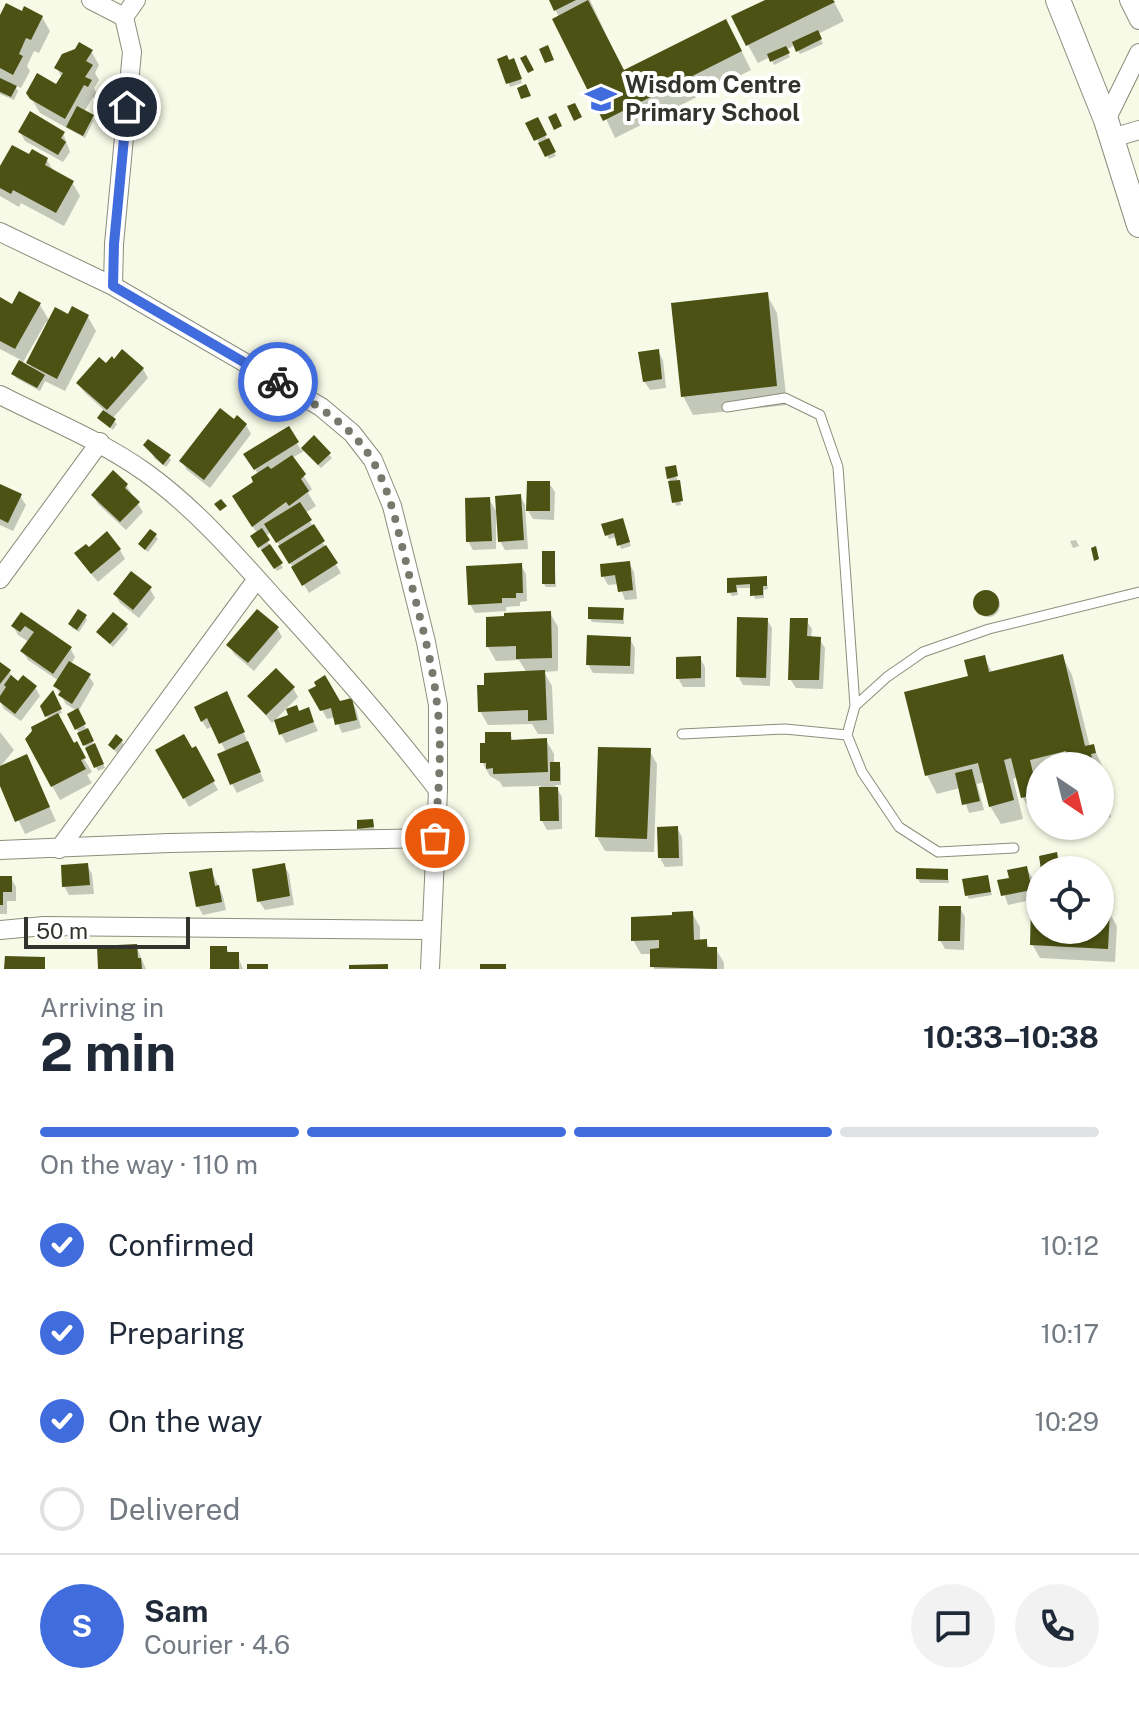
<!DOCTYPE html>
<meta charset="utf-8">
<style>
body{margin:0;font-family:"Public Sans",sans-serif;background:#f2f2f3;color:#1f2937;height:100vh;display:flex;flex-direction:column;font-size:30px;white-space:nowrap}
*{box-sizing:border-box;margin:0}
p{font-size:26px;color:#747a83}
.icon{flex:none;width:44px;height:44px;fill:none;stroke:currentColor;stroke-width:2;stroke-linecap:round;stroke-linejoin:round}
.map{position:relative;height:969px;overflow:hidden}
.panel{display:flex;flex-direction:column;background:#fff;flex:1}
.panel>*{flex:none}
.needle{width:52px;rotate:145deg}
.tools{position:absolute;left:1026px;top:752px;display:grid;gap:16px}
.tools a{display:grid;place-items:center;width:88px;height:88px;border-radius:50%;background:#fff;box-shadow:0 2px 6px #0004;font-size:40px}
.scale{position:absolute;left:24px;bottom:20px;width:166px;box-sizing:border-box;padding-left:8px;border:4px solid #32332c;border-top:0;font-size:22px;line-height:28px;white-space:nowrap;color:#32332c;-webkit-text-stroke:6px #fff;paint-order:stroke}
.pin{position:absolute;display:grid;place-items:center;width:68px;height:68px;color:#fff;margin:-34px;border:4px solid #fff;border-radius:50%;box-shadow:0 2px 8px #0007}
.courier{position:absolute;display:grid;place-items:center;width:80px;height:80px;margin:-40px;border:6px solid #416cde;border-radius:50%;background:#fff;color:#222;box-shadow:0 2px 10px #0007}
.overview em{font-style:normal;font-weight:700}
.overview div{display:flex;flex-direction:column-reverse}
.overview{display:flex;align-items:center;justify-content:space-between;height:136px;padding:0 40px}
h1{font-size:52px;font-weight:700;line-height:60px}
.bar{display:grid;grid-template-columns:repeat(4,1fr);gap:12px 8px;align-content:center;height:96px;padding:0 40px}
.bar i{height:10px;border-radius:6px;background:#e0e1e3}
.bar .selected{background:#416cde}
.bar p{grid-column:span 4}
.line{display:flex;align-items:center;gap:20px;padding:0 40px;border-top:2px solid #e0e1e3}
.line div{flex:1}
.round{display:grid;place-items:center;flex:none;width:84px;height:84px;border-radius:42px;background:#f2f2f3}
ol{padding:0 40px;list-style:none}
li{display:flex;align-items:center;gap:24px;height:88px}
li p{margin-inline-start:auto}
li .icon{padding:8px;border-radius:50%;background:#416cde;color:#fff;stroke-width:4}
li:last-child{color:#747a83}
li i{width:44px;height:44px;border:4px solid #e0e1e3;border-radius:50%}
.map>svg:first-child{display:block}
</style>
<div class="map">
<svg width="1139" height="969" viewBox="0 0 1139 969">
<rect width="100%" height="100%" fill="#f6fae6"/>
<path fill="#0003" fill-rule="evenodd" d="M551,0H590L624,73L736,40L751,70L615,138Z
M770,0H833L844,21L818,34L823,44L800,54L795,45L786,50L790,57L774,65L770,57L758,63L748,45Z
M22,13L42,17L50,31L39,53L34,51L27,66L30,71L21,88L13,84L18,91L14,100L0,94V29Z
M76,51H91L99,65L95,73L99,80L94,88L98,96L96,100L93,97L84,112L94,120L85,138L40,113L28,93L57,87L62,78L57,68Z
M500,60L515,65L522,83L510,87Z
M537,120L556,156L549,159L528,124Z
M20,132L63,133L70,152L63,162L25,141Z
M30,157L47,160L54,172L72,182L80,196L64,226L21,203L19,207L0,196V170Z
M767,295L777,313L787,405L693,415L683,396Z
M0,300L12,306L40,305L50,322L69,316L88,317L96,331L65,391L45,381L40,391L16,378L14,374L21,360L0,349ZM46,322L49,323L29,363L33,370L22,364Z
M658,351L663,360L666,388L650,390L644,381Z
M123,352L143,369L148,378L112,419L117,424L113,430L100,418L105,411L84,392L78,383L115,362Z
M235,422L246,425L251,434L210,488L187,470L182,462Z
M288,428L301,450L314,438L332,458L321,468L304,451L292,458L312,489L308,493L316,506L305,513L341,573L309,593L271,532L265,537L283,568L277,571L254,540L257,533L242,511L258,474L246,454Z
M153,453L169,457L171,460L166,467L154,458Z
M675,467L681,505L676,506L669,478Z
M549,483L555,492L554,520L533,519L525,505L528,549L505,550L500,541L520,496L528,510Z
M126,485L143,512L126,530L98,504L93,495Z
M0,486L20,496L26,505L13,531L0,525Z
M489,499L496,511V549L473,550L468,541Z
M624,524L631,546L621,549L617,537L609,539L607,535Z
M156,536L158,539L148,552L143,548Z
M1076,540L1079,546L1073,548L1070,541Z
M88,550H120L125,559L98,582L82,563Z
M554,553L556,587H546L544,584Z
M629,563L634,572L637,599L625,600L619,584L608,585L603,576Z
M521,565L526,574L527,601L520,602V606L506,607V615L550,613L558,627V671L544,672L552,686L554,734H538L532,724L488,725L480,711L527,673L519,660L496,661L488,647L506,618V611L475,613L470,604Z
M766,578L768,589L764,590V598L755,599L752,588H737L738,595L732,596L729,592V580Z
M150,589L155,598L139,618L120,603L115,594Z
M976 605a12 12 0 1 1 24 0a12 12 0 1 1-24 0Z
M623,610L624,624L592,622L590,618Z
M21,614L70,648L75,657L71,664L89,676L94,684L78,712L105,768L98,771L70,715L77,711L66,704L56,687L59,681L28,660L22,651L29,642L18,635L13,626Z
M85,616L87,620L79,632L72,628L70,624Z
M767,620L772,628L770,686L743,685L738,676Z
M806,620L812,629L811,638L819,639L825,648L823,689L796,688L790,679Z
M126,625L128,629L113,647L98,632Z
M277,628L282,637L254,671L234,654L229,645Z
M630,639L635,648L634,674L593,673L588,664Z
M1062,656L1072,675L1090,747L1093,746L1105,772L1100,773V766H1040V814L1033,816L1023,798L1018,777L1013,779L1023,819L1001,824L990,806L985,782L977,784L984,810L969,813L960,788L937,794L927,775L970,678L984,657L993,674Z
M700,658L705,667V687H683L678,678Z
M0,665L9,671L15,681L35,687L40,696L21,721L4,709L0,701Z
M293,688L298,697L272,723L250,696Z
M311,690L339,703L351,700L356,709L361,728L342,733L335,717L327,719Z
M53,694L62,713L57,715L92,772L87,775L92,783L60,800L52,786L49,720L42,706Z
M231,703L264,781L237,793L232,784L226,752L213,726L207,729L202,721Z
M308,710L318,731L286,743L281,734L300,713Z
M0,732L14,750L0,767Z
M510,734L514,742L546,740L554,754V764H559L561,768V785H555L562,797V829L547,830L542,821L541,786L503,787L500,782L490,776L482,762Z
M121,741L124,745L117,753L110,745Z
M195,749L218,790L189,807L158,750L191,751Z
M649,750L657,764L654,852L605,851L597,837Z
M26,756L56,821L25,834L0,781V768Z
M1100,773L1111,817L1100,820Z
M372,821L375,831L361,832L359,828Z
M677,828L682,837L683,866L665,867L660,858Z
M87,865L92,874L94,894L69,895L64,886Z
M284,865L289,874L294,905L265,910L259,901Z
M1026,868L1032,877L1036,899L1008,905L1000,882L1011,880Z
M211,870L223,896L226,910L203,915L198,906Z
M947,871L949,883H920L918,879Z
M987,877L992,895L969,899L967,895Z
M0,878H11L16,887V901H7V914H0Z
M960,908L965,917L964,950L945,949L940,940Z
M1040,909V930H1100V911L1109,912L1117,926L1115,962L1040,958L1032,944Z
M692,913L700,927V942L706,941L710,949H716L724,963V969H654L652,954H641L633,940Z
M136,946L146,969H100Z
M226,948L230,954H237L243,969H212Z"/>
<path fill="#4b5213" d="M549,0H576L554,11Z
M588,0L624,70L726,19L742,51L603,121L552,19Z
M765,0H833L835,2L746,46L731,16Z
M6,3L22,11L24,6L43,16L31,40L26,38L19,54L23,56L13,75L0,68V15Z
M818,30L822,39L796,52L792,42Z
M79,42L93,50L86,61L93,65L85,77L92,80L88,87L84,85L65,119L30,99L26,93L37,73L56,84L63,73L54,68L62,54L75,49Z
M548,45L554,60L545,63L539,49Z
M786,46L790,53L770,62L767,54Z
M507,55L509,60L514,58L522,79L506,84L497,59Z
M526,55L534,70L528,73L520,58Z
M0,78L17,86L11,97L0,92Z
M526,84L531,96L521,99L517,88Z
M575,103L582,117L574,121L567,106Z
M77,106L94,115L83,136L66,127Z
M30,111L65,132L61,138L66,142L58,155L18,132Z
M556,113L562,126L554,130L548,117Z
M538,117L547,135L534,141L525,123Z
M549,138L556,152L545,157L538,143Z
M12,145L29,154L32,149L48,158L45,165L74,181L56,213L13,190L11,194L0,188V166Z
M19,291L41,303L15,349L0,341V297L12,304Z
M768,292L777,386L681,397L671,303Z
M72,306L89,315L57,379L26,363L55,307L68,314Z
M122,349L144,368L107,410L76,383L99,357L106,363L112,356L114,359Z
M659,349L662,379L643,382L638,352Z
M19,360L45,375L37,388L11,374Z
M220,408L234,419L237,415L247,424L204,480L179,461Z
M103,410L116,419L110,428L97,418Z
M289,426L299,442L254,470L243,454Z
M314,435L331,453L318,465L301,448Z
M148,439L171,455L163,465L143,445Z
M292,455L306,474L301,479L309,491L289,506L286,502L252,527L232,496L253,482L251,477L268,466L271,469Z
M676,465L678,476L667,479L665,467Z
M113,470L128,484L125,488L140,502L120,522L91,495Z
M680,480L683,501L672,503L668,481Z
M527,481H550V511H526Z
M0,484L22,494L8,523L0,519Z
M521,494L524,540L498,542L495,496Z
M490,497L492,541L466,542L465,498Z
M221,499L227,506L220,511L214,504Z
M300,502L312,520L276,543L264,524Z
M623,518L630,542L617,546L614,533L605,536L601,524Z
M314,524L325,541L289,564L278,546Z
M262,528L270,540L258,548L250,536Z
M150,529L157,534L145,550L138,544Z
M107,531L121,549L91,574L74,553L86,544L89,547Z
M270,544L283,563L274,569L261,550Z
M326,545L338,563L302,586L291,567Z
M1096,546L1099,559L1094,561L1091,548Z
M542,551H555V584H542Z
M630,561L633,590L618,592L615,575L601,577L600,564Z
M522,563L523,593H516V598H502V603L468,605L466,566Z
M131,571L152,587L133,610L113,594Z
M767,576V586H763V595L750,596V584L736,585L737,592L727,593V578Z
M973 603a13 13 0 1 1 26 0a13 13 0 1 1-26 0Z
M588,607L624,608L623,620L588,619Z
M78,609L87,615L77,630L68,624Z
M257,609L279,627L248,663L226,645Z
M551,611L552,658L516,659V646L486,647V617L504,616V613Z
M21,612L72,647L53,674L20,651L34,632L25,626L20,632L11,626Z
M113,612L128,624L110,644L96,632Z
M737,617L768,618L766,678L736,677Z
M790,618H808L807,636L821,637L819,680H788Z
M587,635L631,637L630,666L586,665Z
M1063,654L1085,746L1094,744L1096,753L1091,754L1094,766H1069L1066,751L1030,760L1038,794L1021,798L1011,758L1004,760L1014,800L989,807L978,763L925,776L904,692L968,676L964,660L985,655L989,672Z
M701,656V678L676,679V657Z
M69,661L91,674L72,704L58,695L61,691L53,686Z
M0,662L11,670L0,684Z
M276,668L295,687L266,715L247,696Z
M545,670L547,720L528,721V710L478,712L477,685H484V673Z
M11,675L18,681L23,675L37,686L15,714L0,702V696L6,687L4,685Z
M325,675L340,701L352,698L357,720L335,725L331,708L320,711L308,690L316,686L314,682Z
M53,690L62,709L45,717L40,706Z
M227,691L245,732L219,744L207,718L201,722L194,707Z
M297,705L299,711L309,707L314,722L279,735L274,720L288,715L286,709Z
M78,708L86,724L75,730L67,714Z
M58,713L74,743L77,741L86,758L81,760L86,769L51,787L25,739L32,731L31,727Z
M88,728L94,741L83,746L77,733Z
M485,732H511V740L547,738L548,772L493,774V768L486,769V763H480V743H485Z
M116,734L123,740L114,750L108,745Z
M184,734L192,748L196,746L215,781L183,799L155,750Z
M248,741L261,772L230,785L217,754Z
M95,743L104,764L94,768L85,748Z
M598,747L651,748L647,839L595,837Z
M27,754L50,807L15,822L0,786V766Z
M550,762H560V781H550Z
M972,769L980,801L962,805L955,773Z
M539,787H558L559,821H540Z
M373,819L374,827L357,829V820Z
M678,826L679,858H658L657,827Z
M1057,852L1060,870H1041L1039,856Z
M88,863L90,885L62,887L61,865Z
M285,863L290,896L257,902L252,869Z
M1027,866L1032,890L1001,896L997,880L1009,878L1007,870Z
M212,868L215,886L219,885L222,902L196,907L189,872Z
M916,868L948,869V880L916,879Z
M988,875L991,892L965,896L962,879Z
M0,876H12V892H3V905H0Z
M939,906H961L960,941H938Z
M1031,906L1040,907V930H1100V909L1110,910L1108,949L1030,945Z
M693,911L694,940L707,939V947H717V969L650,967V949L659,948V940L631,941V917L672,915V912Z
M137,944L138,958H141L142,969H98L97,946Z
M210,946H227V952H239V969H210Z
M5,956L45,957V969H4Z
M247,964H268V969H247Z
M388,964V969H349V965Z
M480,964H506V969H480Z"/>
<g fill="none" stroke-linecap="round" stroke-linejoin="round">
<defs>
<path id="service" d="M727,407L785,398L820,415L838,467L855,706
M682,734L785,729L847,735
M1014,848L938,852L899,827L862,772L847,735L855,706L887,677L923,652L989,629L1139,592"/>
<path id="minor" d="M91,0L124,17
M1129,0L1139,20
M124,17L136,0
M1106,120L1139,53
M1112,138L1139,130
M0,232L113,286L321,407L352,433L373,460L392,506L426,642L438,705V790L430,969
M113,286L114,244L132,52L124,17
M0,395C49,420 100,440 145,472C194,507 236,555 276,600C332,661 387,723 438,790
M0,579L100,442
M59,849L257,579
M0,850L169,843L435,838
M0,930L44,926L430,930"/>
<path id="secondary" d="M1058,0L1106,120L1139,225"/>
</defs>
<use href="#service" stroke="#8b8e7c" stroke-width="11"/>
<use href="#minor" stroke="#8b8e7c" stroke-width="20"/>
<use href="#secondary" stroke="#8b8e7c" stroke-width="26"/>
<use href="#service" stroke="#fff" stroke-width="9"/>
<use href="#minor" stroke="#fff" stroke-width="18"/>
<use href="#secondary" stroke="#fff" stroke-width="24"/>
</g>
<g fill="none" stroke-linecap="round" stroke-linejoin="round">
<path stroke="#77796d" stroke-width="8" stroke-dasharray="0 14.4" d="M278,382C313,403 349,423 371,458C390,489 397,527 406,562C417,609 432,656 437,704C443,748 438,794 435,838"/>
<path stroke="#416cde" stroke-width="10" d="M127,107L114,244L113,286L278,382"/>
</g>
<defs>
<symbol id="school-bare" viewBox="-9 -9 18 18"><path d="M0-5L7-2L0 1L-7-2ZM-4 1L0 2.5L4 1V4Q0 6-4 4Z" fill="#416cde" stroke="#fff" stroke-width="2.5" paint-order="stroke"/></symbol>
</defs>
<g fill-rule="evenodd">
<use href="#school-bare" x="579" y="77" width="44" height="44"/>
</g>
<g text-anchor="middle" stroke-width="8" stroke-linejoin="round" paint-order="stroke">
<g font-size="24" font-weight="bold" fill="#32332c" stroke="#fff" text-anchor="start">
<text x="625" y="93">Wisdom Centre<tspan x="625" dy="28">Primary School</tspan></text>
</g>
</g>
</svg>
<div class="tools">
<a><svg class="needle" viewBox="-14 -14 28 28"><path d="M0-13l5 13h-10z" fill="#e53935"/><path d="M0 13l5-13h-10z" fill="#747a83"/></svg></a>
<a><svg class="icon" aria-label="locate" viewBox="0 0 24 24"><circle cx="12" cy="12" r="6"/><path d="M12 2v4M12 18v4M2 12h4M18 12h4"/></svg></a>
</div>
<div class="scale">50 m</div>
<div class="pin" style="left:435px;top:838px;background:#ea580c"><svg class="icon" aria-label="bag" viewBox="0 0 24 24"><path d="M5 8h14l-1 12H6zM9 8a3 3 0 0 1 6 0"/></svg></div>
<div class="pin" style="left:127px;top:107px;background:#1f2937"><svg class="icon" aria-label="home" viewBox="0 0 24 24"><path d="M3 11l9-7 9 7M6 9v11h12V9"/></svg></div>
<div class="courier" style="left:278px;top:382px"><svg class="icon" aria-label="bike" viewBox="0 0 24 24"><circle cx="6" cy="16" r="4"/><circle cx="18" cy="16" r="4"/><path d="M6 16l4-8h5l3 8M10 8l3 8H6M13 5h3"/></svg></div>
</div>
<section class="panel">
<div class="overview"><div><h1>2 min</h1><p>Arriving in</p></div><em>10:33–10:38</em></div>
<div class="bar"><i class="selected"></i><i class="selected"></i><i class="selected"></i><i></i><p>On the way · 110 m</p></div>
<ol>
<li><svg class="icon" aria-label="check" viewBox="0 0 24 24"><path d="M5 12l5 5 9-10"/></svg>Confirmed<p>10:12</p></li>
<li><svg class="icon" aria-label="check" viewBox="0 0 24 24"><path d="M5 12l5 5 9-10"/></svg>Preparing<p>10:17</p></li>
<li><svg class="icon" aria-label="check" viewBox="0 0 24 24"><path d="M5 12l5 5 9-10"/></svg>On the way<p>10:29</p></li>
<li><i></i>Delivered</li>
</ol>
<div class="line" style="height:144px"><b class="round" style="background:#416cde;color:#fff">S</b><div><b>Sam</b><p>Courier · 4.6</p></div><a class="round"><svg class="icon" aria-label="chat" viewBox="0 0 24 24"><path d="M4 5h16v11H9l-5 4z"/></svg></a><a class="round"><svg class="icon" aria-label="phone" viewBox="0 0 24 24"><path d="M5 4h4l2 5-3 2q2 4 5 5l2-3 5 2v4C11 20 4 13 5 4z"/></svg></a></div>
</section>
